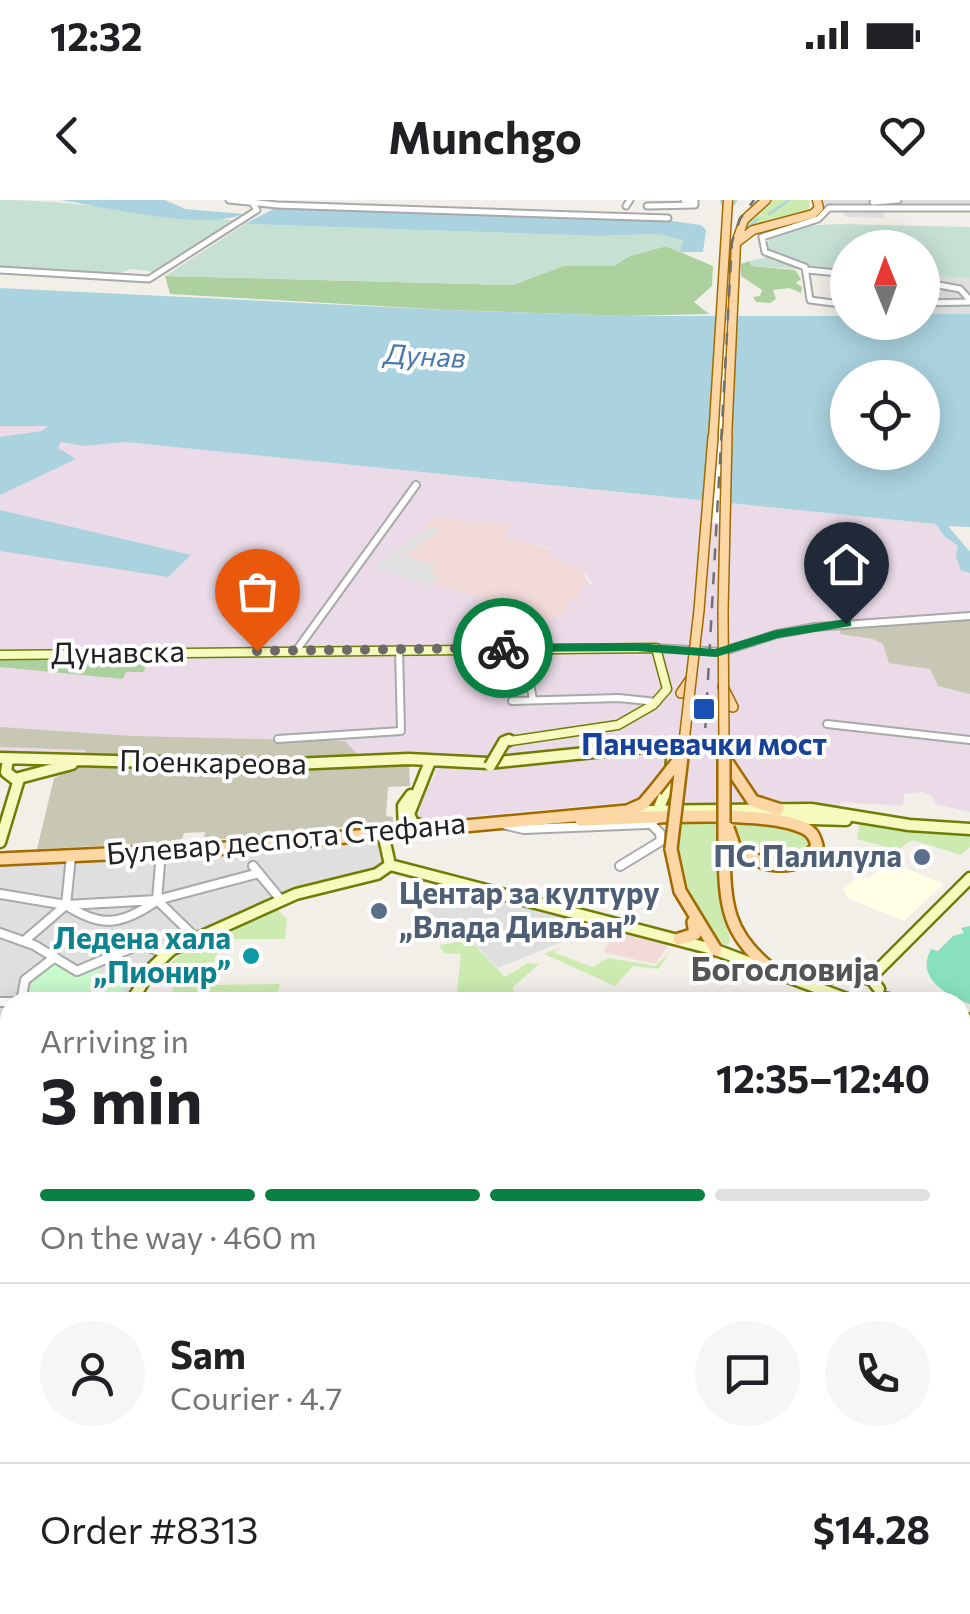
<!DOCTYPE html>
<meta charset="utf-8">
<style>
body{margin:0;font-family:Commissioner,sans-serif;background:#f6f6f6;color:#202124;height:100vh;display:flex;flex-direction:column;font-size:38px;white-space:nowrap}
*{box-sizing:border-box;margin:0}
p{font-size:32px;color:#757577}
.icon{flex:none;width:55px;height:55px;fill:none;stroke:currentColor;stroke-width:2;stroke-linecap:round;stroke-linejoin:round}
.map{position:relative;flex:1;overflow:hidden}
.side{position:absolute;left:0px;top:792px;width:970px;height:622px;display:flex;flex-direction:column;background:#fff;border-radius:30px 30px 0 0;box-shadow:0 5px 25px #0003}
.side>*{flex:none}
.needle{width:65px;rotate:359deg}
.fabs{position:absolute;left:830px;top:30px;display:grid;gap:20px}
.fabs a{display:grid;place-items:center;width:110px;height:110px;border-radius:50%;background:#fff;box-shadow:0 5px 25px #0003;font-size:50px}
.pin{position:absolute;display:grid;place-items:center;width:85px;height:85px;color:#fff;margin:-102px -42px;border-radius:50% 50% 50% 0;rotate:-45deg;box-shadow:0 0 10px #0007}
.pin .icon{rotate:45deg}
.courier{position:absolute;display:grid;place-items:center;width:100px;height:100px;margin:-50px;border:8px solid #0b8043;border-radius:50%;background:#fff;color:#222;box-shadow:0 2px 12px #0007}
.head em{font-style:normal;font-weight:700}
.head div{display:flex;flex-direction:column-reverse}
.head{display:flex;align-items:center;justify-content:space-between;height:170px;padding:0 40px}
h1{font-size:65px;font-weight:700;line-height:75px}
.bar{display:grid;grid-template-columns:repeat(4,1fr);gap:15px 10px;align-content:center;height:120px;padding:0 40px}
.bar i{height:12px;border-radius:8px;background:#e0e0e0}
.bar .active{background:#0b8043}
.bar p{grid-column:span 4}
.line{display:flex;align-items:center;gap:25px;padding:0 40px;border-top:2px solid #e0e0e0}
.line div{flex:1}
.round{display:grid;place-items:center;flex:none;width:105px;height:105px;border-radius:52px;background:#f6f6f6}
.status{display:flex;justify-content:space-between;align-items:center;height:70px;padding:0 50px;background:#fff;direction:ltr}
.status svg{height:28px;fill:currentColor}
header{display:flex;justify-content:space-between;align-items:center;height:130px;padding:0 40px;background:#fff;font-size:45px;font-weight:700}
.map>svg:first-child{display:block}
</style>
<div class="status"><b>12:32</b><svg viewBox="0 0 49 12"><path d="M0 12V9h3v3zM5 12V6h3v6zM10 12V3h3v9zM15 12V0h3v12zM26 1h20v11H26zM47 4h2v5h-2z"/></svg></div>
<header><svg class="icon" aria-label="back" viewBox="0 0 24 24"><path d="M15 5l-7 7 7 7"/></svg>Munchgo<svg class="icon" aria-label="heart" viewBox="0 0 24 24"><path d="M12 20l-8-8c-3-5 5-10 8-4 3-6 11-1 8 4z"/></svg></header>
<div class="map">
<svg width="970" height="1414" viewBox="0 0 970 1414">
<rect width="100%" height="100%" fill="#f2efe9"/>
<path fill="#e0dfdf" d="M823,0H970V11L883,8L885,18L846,17L842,9L826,8Z
M939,74L970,78V114H923L922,75Z
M380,637L384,669L292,693L175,746L127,802H10V994L0,1001V663Z
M429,678L603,725L498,768L469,738L454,741L434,733L429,725Z
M10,1003V1373L0,1380V1009Z"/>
<path fill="#f2dad9" d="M434,317L511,324L506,337L549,349V357L580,367L592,388L579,400L566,401L572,410L524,431L516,429L479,397L372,368L416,337Z
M618,728L676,744L668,746L655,764L603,752Z
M10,1373V1405H99L87,1414H0V1380Z"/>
<path fill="#ebdbe8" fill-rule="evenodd" d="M44,223L68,241L86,246L125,242L936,324L944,336L959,346L958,360L963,372L970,373V612L936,604L932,596L922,592L911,593L904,594L903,606L841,602L840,607L628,602L421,621L413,609L435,575L438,559L0,557V226ZM435,317L510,324L506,337L549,348V357L580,367L593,384L581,387L578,400H565L571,410L524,431L515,429L479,397L373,368L416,337Z
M960,1072L970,1074V1279L960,1275Z"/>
<path fill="#ffffe5" d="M877,656L903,667L944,684L904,721L849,699L843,690L859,675L869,678L880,669L869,662Z
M960,834H970V940L960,925Z"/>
<path fill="#c7c7b4" d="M970,419V494L938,486L930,469L889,463L883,444L873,439L840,434L841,428Z
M0,527L133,536L345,541L361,559L84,558L86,550L0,547Z
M409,565L410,586L388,587L386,616L393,617V622L203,641L205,632L184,633L181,642L37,649L54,578L81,566L258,569Z"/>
<path fill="#cdebb0" d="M768,0H810L809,11L788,20L811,13L816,7L814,0L818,8L808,15L739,35L752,11L770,19L757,11Z
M732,622H774L807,634L811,643L808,652C778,666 763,660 736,643Z
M673,623H716L720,697L730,739L728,745L716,743L679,689Z
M860,624L970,634V647L961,655L912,640L897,650L857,639Z
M277,709L287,719L285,739H219L215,762H207L204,779L212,785L280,784L278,791L265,796L172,798L173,786H153C175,743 235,728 277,709Z
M470,740L505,777L528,763L539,764L513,787L514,802H425L456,801L461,754L444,753L439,745Z
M567,745L553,752L592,767L608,758L655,766L670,752L658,769L633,766L615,786L544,754Z"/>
<path fill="#add19e" d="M666,46L713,66L712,86L694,102L709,114L625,116L447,110L170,94L165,76L513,85L563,66H613L630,56Z
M749,61L752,66L795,70L801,79L796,83L802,87L801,93L789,88L773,90L776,99L770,103L756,102L753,97L760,96L762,90L741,76V64Z
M147,457L144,472H126L123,479L0,467V459Z"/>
<path fill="#c6e0d4" d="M0,0C79,0 155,16 234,20L161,73L131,69L109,77L0,69Z
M245,24L598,36L657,34L685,40L684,54L666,46L630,56L613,66H563L513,85L165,76Z
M840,24L970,27V78L923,75L922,48H848L847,72L752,66L749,61L769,57L768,36L800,26Z"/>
<path fill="#aacbaf" d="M960,1275L970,1279V1414H158L147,1407L960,1405Z"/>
<path fill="#c8facc" d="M55,760L75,773L97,768L111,781H133L117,796L28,797L33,778Z"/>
<path fill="#88e0be" d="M970,726V804C946,795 915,778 931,749L938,751L953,736L964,733L961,728Z"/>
<path fill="#e2e2e2" d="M430,327L440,330L404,355L435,365L429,371L440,377L430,385L372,368Z"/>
<path fill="#aad3df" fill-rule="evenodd" d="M60,0H165L185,9L244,14C202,31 106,7 60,0Z
M277,7L657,19L701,25L706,30L703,52H680L684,40L657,34L598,36L245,24Z
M0,88L447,110L625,116H847L848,122H922L923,114H970V327L948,326L970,352V373L961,371L956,356L958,346L944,336L936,324L125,242L85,246L61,242L58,248L76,259L0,295V237L42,231L48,226H0ZM848,178H922V252H848Z
M0,310L191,355L168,377L0,351Z"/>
<path fill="#fff" d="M722,50L740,51L727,323L705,322Z"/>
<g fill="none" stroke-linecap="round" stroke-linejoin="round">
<path stroke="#aad3df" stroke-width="2.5" d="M721,0L724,9
M733,5L736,0
M769,14L789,0
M739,21L758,0
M744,30L758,19"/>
<defs>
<path id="street-far3" d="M229,0L277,5L668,18
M873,2L898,0
M626,6L630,0
M647,6L695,5V1L684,0
M0,70L149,79L257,10L253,4
M807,70L848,74
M922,82L960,89L970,100
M922,103L970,102
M848,105L810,100L805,67L765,52L762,37L818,19L829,8H970"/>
<path id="street-far2" d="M656,448L721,452L777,434L815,427L970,416
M296,451L416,285
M530,483L533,500
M512,501L619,498L657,502
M827,524L970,540
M278,539L401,531L399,449"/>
<path id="street-far1" d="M506,625L524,629L647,624L657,619
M161,652L157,700L196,738
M253,666L281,700
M620,666L661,641L660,633L650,623
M0,694L66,705L157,700L259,673
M66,705C101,728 121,725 155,702
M0,733L34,745L77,771L141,744L166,754
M24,741L66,705L71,656
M0,802H126
M21,802L25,780L55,757
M0,865L10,851
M5,890L10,891"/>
<path id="street" d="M0,966L10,968
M0,1082L10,1078
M0,1134L10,1130
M0,1191L10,1186
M0,1279L10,1272
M0,1283L10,1291
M0,1380L10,1373"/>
<path id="secondary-far2" d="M0,455L656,448L667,489L653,505L618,525L504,542"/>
<path id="secondary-far1" d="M504,542L509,540
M0,558L269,565L409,559L488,563L663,545L673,550L670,581L658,610
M8,559L6,572L15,579L72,564
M633,611L811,609L909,625L970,629
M778,618L846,620
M428,627L413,623L409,614L429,564
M404,630L403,606L411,595
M383,633L390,665
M0,642L19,579
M390,665L716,750L855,802
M858,775L872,780L879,789
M810,780L878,770L970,678
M131,802L152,768L171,750L296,694L377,674L390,665
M864,802L882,798L905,802
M960,818L970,820"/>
<path id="secondary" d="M960,943L970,958
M0,1005L10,998
M118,1406L143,1414
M106,1414L119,1405"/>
<path id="primary-far2" d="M736,43L753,30L813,14L819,8L817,0
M713,239L728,0
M727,239L736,43L744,20L766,0"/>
<path id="primary-far1" d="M699,410L713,237
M723,411L727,237
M723,487L733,507
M681,493L690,480"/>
<path id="primary" d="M723,556L753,601L778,609
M581,620C634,619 761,608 804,628C813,632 815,638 817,646C797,675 760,667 735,648
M671,649L680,691L716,750
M724,649C725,704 726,734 772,770
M0,659L215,649L627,611L643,604L655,590
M679,739L695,734L693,722"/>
</defs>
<use href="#street-far3" stroke="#a9a9a9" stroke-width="9"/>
<use href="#street-far2" stroke="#a9a9a9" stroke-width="10"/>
<use href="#street-far1" stroke="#a9a9a9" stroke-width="12"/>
<use href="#street" stroke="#a9a9a9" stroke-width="15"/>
<use href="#secondary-far2" stroke="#707d05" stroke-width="11"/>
<use href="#secondary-far1" stroke="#707d05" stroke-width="15"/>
<use href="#secondary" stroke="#707d05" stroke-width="18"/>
<use href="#primary-far2" stroke="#a06b00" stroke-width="11"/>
<use href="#primary-far1" stroke="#a06b00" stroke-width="12"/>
<use href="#primary" stroke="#a06b00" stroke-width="16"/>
<use href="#street-far3" stroke="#fff" stroke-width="5"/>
<use href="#street-far2" stroke="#fff" stroke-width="6"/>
<use href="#street-far1" stroke="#fff" stroke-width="8"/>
<use href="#street" stroke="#fff" stroke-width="10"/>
<use href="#secondary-far2" stroke="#f7fabf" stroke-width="8"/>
<use href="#secondary-far1" stroke="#f7fabf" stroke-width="10"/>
<use href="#secondary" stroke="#f7fabf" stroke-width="12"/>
<use href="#primary-far2" stroke="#fcd6a4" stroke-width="8"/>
<use href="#primary-far1" stroke="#fcd6a4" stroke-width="9"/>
<use href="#primary" stroke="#fcd6a4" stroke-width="11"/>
<path stroke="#707070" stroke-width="4" d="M93,1414L105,1405
M119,1414L132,1405"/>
<path stroke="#707070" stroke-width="2.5" stroke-dasharray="12 12" stroke-linecap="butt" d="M704,552L732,42L740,19L754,0"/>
<defs>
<path id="secondary-bridge" d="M490,566L504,542"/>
<path id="primary-bridge-far1" d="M723,411L724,542
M684,542L699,410"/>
<path id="primary-bridge" d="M724,540V649
M655,590L681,557
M728,628L735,648
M671,649L684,540"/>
</defs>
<use href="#secondary-bridge" stroke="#707d05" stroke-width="15" stroke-linecap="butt"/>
<use href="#primary-bridge-far1" stroke="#a06b00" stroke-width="12" stroke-linecap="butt"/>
<use href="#primary-bridge" stroke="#a06b00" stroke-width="16" stroke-linecap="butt"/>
<use href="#secondary-bridge" stroke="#f7fabf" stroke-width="10"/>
<use href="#primary-bridge-far1" stroke="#fcd6a4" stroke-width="9"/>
<use href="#primary-bridge" stroke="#fcd6a4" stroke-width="11"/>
</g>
<path fill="#0b8043" d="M846,419L851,421V426L778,438L716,457L636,451L503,452L496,448L503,444L636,443L715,449L776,430Z"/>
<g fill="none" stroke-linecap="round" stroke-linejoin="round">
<path stroke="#6b6a68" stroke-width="10" stroke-dasharray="0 18" d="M257,451L503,448"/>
</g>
<rect fill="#1a4fb4" stroke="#fff" stroke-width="4" x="692" y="497" width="24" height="24" rx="5"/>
<g fill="#5c6f8a" stroke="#fff" stroke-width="4">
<circle cx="922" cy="657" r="10"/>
<circle cx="379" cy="711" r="10"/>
</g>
<circle fill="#0f9aa8" stroke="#fff" stroke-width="4" cx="251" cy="756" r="10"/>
<g text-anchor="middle" stroke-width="8" stroke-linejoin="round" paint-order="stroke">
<g font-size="28" font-style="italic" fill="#4a7aab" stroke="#fff">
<text transform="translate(425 156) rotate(3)" y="10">Дунав</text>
</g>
<g font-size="30" fill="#222" stroke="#fff">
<text transform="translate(118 453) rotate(-1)" y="10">Дунавска</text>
<text transform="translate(213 563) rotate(1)" y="10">Поенкареова</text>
<text transform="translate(286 639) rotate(-5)" y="10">Булевар деспота Стефана</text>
</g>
<g font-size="30" font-weight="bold" fill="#164399" stroke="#fff">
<text x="704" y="555">Панчевачки мост</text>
</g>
<g font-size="30" font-weight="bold" fill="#4e5e75" stroke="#fff" text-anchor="end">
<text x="902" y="667">ПС Палилула</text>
<text x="399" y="704" text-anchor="start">Центар за културу<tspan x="399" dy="34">„Влада Дивљан”</tspan></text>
</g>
<g font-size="30" font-weight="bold" fill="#0d838f" stroke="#fff" text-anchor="end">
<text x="231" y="749">Ледена хала<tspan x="231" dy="34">„Пионир”</tspan></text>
</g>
<g font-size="32" font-weight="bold" fill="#555" stroke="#fff">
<text x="785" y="781">Богословија</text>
</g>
</g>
</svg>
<div class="fabs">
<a><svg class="needle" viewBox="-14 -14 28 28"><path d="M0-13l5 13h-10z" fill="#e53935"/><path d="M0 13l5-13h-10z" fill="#757577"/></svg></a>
<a><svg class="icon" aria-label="locate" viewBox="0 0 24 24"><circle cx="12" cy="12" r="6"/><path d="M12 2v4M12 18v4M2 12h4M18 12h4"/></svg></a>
</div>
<div class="pin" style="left:257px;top:451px;background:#ea580c"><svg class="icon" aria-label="bag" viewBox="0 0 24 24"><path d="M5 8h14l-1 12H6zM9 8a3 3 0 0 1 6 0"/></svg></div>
<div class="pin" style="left:846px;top:424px;background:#1f2937"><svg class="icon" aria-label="home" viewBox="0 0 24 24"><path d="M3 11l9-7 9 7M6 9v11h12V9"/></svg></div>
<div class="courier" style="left:503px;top:448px"><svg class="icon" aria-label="bike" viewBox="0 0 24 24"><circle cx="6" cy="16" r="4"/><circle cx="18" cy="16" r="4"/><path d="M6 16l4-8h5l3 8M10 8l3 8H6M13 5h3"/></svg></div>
<section class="side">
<div class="head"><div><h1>3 min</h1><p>Arriving in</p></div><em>12:35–12:40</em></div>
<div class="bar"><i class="active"></i><i class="active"></i><i class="active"></i><i></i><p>On the way · 460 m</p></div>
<div class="line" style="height:180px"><a class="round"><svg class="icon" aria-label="person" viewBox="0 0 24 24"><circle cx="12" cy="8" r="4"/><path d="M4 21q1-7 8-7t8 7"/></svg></a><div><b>Sam</b><p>Courier · 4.7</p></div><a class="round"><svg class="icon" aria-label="chat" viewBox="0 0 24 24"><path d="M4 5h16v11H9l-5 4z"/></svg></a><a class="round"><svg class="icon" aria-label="phone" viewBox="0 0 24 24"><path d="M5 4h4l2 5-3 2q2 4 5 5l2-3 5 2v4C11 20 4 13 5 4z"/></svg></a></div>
<div class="line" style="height:130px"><div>Order #8313</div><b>$14.28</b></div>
</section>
</div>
